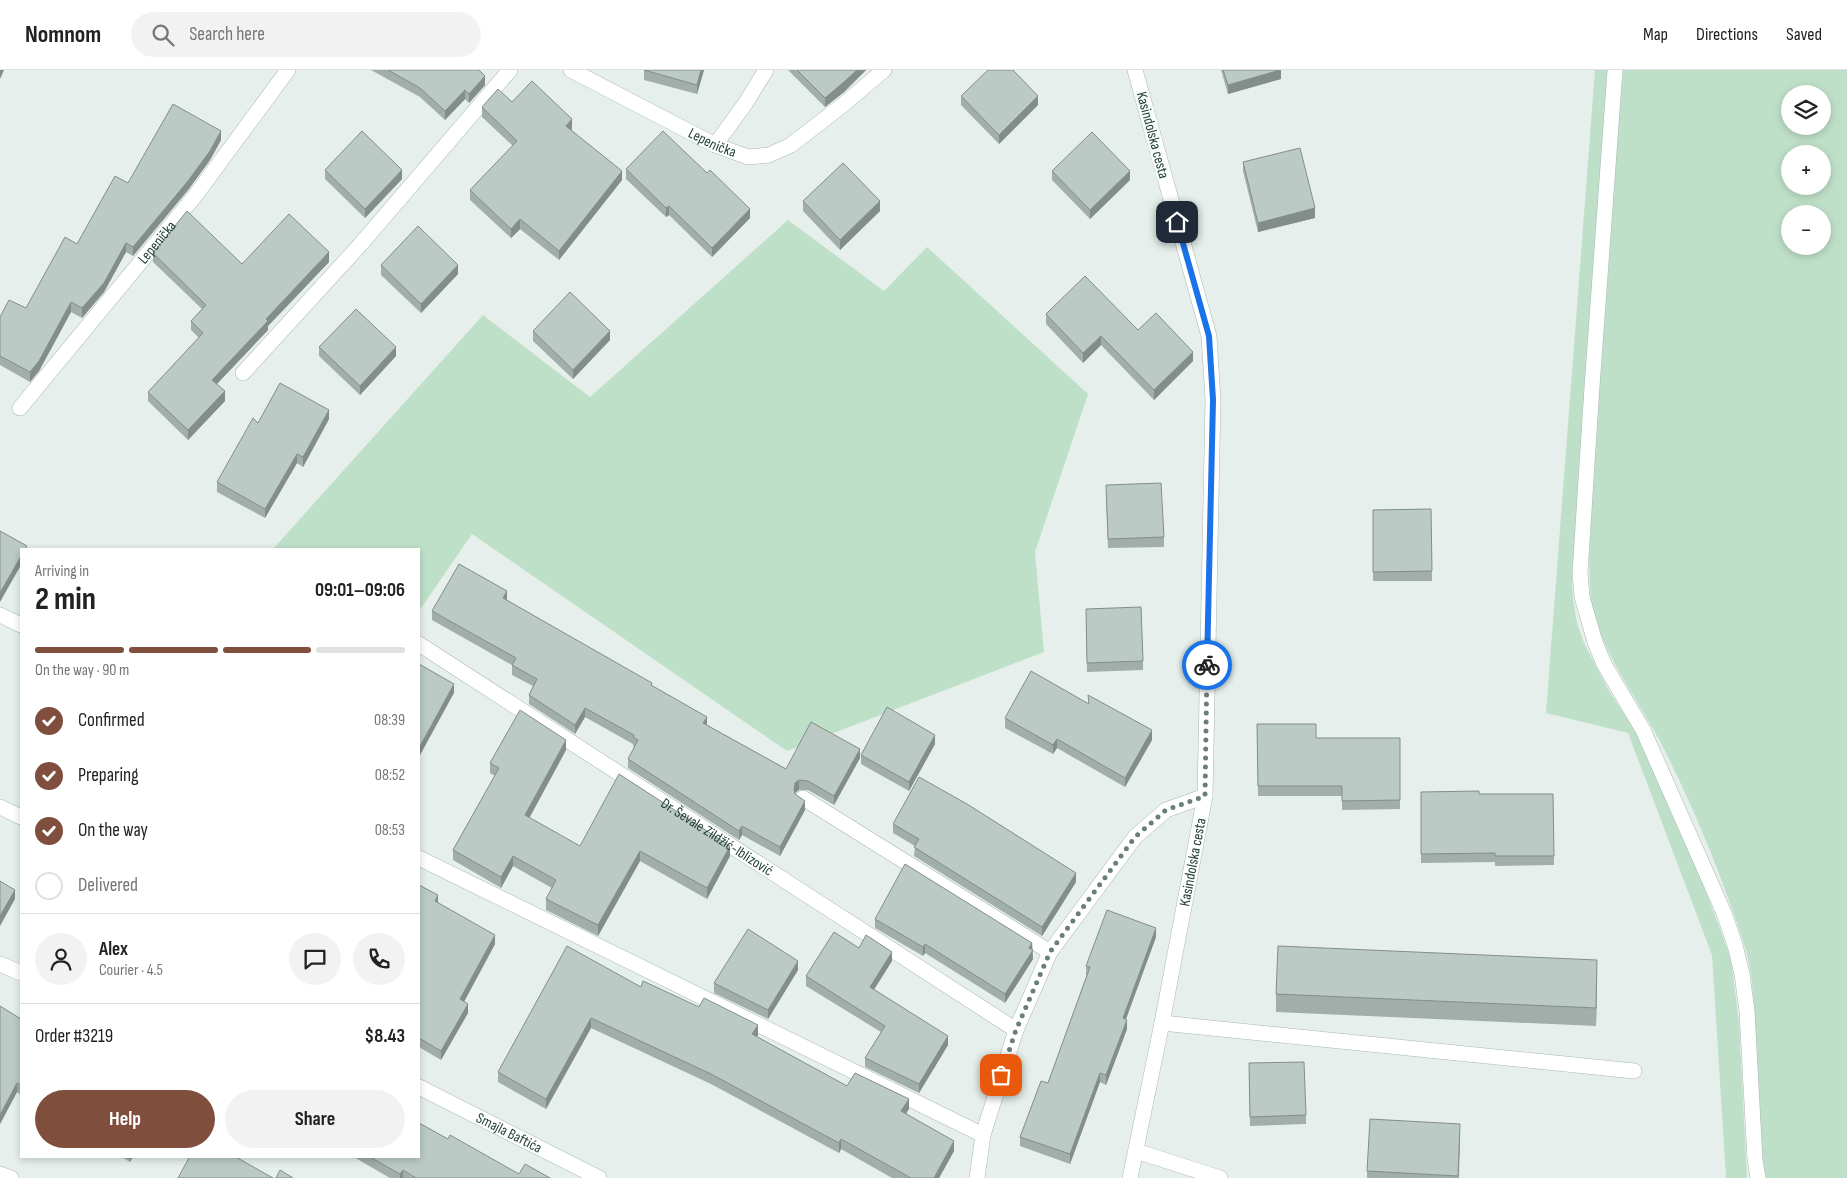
<!DOCTYPE html>
<meta charset="utf-8">
<style>
body{margin:0;font-family:"Sofia Sans Condensed",sans-serif;background:#f2f2f2;color:#222;height:100vh;display:flex;flex-direction:column;font-size:19px;white-space:nowrap}
*{box-sizing:border-box;margin:0}
p{font-size:16px;color:#767676}
.icon{flex:none;width:28px;height:28px;fill:none;stroke:currentColor;stroke-width:2;stroke-linecap:round;stroke-linejoin:round}
.map{position:relative;flex:1;overflow:hidden}
.panel{position:absolute;left:20px;top:478px;width:400px;height:610px;display:flex;flex-direction:column;background:#fff;border-radius:0px;box-shadow:0 2px 8px #0003}
.panel>*{flex:none}
.tools{position:absolute;left:1781px;top:15px;display:grid;gap:10px}
.tools a{display:grid;place-items:center;width:50px;height:50px;border-radius:50%;background:#fff;box-shadow:0 2px 8px #0003;font-size:25px}
.pin{position:absolute;display:grid;place-items:center;width:42px;height:42px;color:#fff;margin:-21px;border-radius:10px;box-shadow:0 2px 8px #0006}
.courier{position:absolute;display:grid;place-items:center;width:50px;height:50px;margin:-25px;border:4px solid #1a73e8;border-radius:50%;background:#fff;color:#222;box-shadow:0 1px 6px #0007}
.overview em{font-style:normal;font-weight:700}
.overview div{display:flex;flex-direction:column-reverse}
.overview{display:flex;align-items:center;justify-content:space-between;height:85px;padding:0 15px}
h1{font-size:32px;font-weight:700;line-height:38px}
.bar{display:grid;grid-template-columns:repeat(4,1fr);gap:8px 5px;align-content:center;height:60px;padding:0 15px}
.bar i{height:6px;border-radius:4px;background:#e0e0e0}
.bar .current{background:#804e3d}
.bar p{grid-column:span 4}
.line{display:flex;align-items:center;gap:12px;padding:0 15px;border-top:1px solid #e0e0e0}
.line div{flex:1}
.round{display:grid;place-items:center;flex:none;width:52px;height:52px;border-radius:26px;background:#f2f2f2}
ol{padding:0 15px;list-style:none}
li{display:flex;align-items:center;gap:15px;height:55px}
li p{margin-inline-start:auto}
li .icon{padding:5px;border-radius:50%;background:#804e3d;color:#fff;stroke-width:4}
li:last-child{color:#767676}
li i{width:28px;height:28px;border:2px solid #e0e0e0;border-radius:50%}
.cta{display:flex;gap:10px;margin-top:auto;padding:10px 15px}
.cta a{flex:1;height:58px;border-radius:30px;background:#804e3d;color:#fff;font-size:20px;font-weight:700;line-height:58px;text-align:center}
.cta a+a{background:#f2f2f2;color:#222}
header{display:flex;align-items:center;gap:30px;box-sizing:border-box;height:70px;padding:0 25px;background:#fff;border-bottom:1px solid #e0e0e0}
header strong{font-size:24px}
nav{display:flex;gap:28px;margin-inline-start:auto;font-size:18px}
.search{width:350px;height:45px;background:#f2f2f2;display:flex;align-items:center;gap:12px;box-sizing:border-box;padding:0 18px;border-radius:28px;color:#767676;font-size:19px}
.map>svg:first-child{display:block}
</style>
<header>
<strong>Nomnom</strong>
<div class="search"><svg class="icon" aria-label="search" viewBox="0 0 24 24"><circle cx="10" cy="10" r="6"/><path d="M15 15l6 6"/></svg>Search here</div>
<nav><a>Map</a><a>Directions</a><a>Saved</a></nav>
</header>
<div class="map">
<svg width="1847" height="1108" viewBox="0 0 1847 1108">
<rect width="100%" height="100%" fill="#e6efeb"/>
<path fill="#bfe0c8" fill-rule="evenodd" d="M1595,0H1608L1572,508L1573,529L1577,553L1584,573L1609,621L1638,665L1682,760L1722,864L1731,890L1739,952L1747,1108H1726L1712,885L1628,663L1546,643Z
M1623,0H1847V1108H1764C1756,1053 1759,997 1754,942C1753,918 1751,894 1743,871C1721,804 1694,738 1662,675C1640,633 1605,587 1593,541C1589,524 1590,505 1589,488L1601,269ZM1790,24H1822V56H1790ZM1790,84H1822V116H1790ZM1790,144H1822V176H1790Z
M788,150L884,221L927,177L1088,324L1035,482L1044,582L787,681L472,464L419,541V479H273L483,245L590,327Z"/>
<g fill="none" stroke-linecap="round" stroke-linejoin="round">
<defs>
<g id="minor">
<path id="s1" d="M571,0L715,75L748,87L769,85L791,75L844,34L884,0"/>
<path d="M1615,0L1592,317L1580,503L1582,527L1595,572L1604,594L1643,660L1724,843L1735,875L1742,904L1747,941L1755,1090L1758,1108"/>
<path d="M715,75L745,34L766,0"/>
<path d="M243,303L360,175L510,0"/>
<path id="s2" d="M20,338L195,126L288,0"/>
<path d="M0,545L21,555"/>
<path id="s3" d="M419,574L1016,960"/>
<path d="M803,728L1050,882"/>
<path d="M0,737L21,747"/>
<path d="M419,788L983,1065"/>
<path d="M0,894L21,903"/>
<path d="M1162,953L1634,1001"/>
<path id="s4" d="M419,1017L599,1108"/>
<path d="M1136,1081L1220,1108"/>
<path d="M0,1104L11,1108"/>
<path d="M977,1108L983,1065L1016,960L1050,882L1135,767L1166,740L1205,726"/>
<path id="s5" d="M1130,1108L1162,953L1205,726L1213,330L1209,266L1135,0"/>
</g>
</defs>
<use href="#minor" stroke="#a8b8b2" stroke-width="16"/>
<use href="#minor" stroke="#fff" stroke-width="15"/>
</g>
<path fill="#a1aea9" d="M371,0H479L485,15L469,33L465,29L445,50L420,27Z
M644,0H704L697,24L644,10Z
M788,0H866L844,22L825,37Z
M1221,0H1281V9L1228,24Z
M961,26L1038,35L999,74L961,35Z
M512,32L572,59L571,60L622,110L559,190L520,159L511,168L470,130V120L513,76L482,47V37Z
M221,70L210,90L188,120L133,186L126,182L104,222L82,248L71,242L39,301L30,312L0,295V247L26,238L77,174L128,113Z
M1243,92L1315,148L1258,162L1243,101Z
M626,99L750,148L712,187L669,145L666,147L626,109Z
M325,100L402,109L365,148L325,109Z
M1052,101L1130,110L1090,149L1052,110Z
M803,131L880,141L840,180L803,141Z
M153,183L242,194L329,192L268,256V260L217,314L225,331L188,370L148,331V322L199,268L191,260V251L202,239L153,192Z
M381,195L458,204L421,243L381,205Z
M1046,244L1138,260L1193,291L1154,330L1101,275L1083,293L1046,254Z
M533,261L610,270L573,309L533,271Z
M319,277L396,286L360,325L319,286Z
M329,349L303,397L297,393L265,448L217,422V412L258,353Z
M1106,425L1164,467V477L1108,478Z
M1431,439L1432,511H1373V440Z
M507,530L652,616L707,655L786,699L860,688L834,735L808,720H799L795,723V724L805,740L780,786L742,765L739,770L628,698V689L635,677L633,676V674L585,647L575,664L529,634V625L533,616L512,605V595L432,550V541Z
M1086,548L1143,591V600L1087,602Z
M1005,648L1152,670L1125,717L1057,678L1053,684L1005,658Z
M1257,654L1316,668H1400V739L1342,740V726H1258Z
M935,674L909,721L861,694V685Z
M566,680L529,748L580,776L730,786L707,829L640,791L598,866L546,840V829L552,818L513,796L501,818L453,790V780L495,706L490,703V693Z
M1421,722L1479,724H1553L1554,795L1495,796V792L1421,793Z
M893,754L1076,812L1042,866L914,786L915,776L893,763Z
M419,815L438,833L495,874L464,932L468,943L441,990L419,977Z
M875,849L1032,873L1033,889L1005,933L925,883L923,886L875,858Z
M1156,867L1126,949L1127,959L1106,1015L1100,1012L1070,1094L1020,1076V1067L1048,1013L1087,905H1086V896Z
M859,878L892,891L874,919L948,975L919,1023L865,997V988L881,962L806,916V906Z
M798,900L768,949L714,923V913Z
M1597,907L1596,956L1276,942V924Z
M641,917L758,965L756,967L847,1016L909,1039L906,1043L954,1081L939,1108H892L841,1079L839,1083L711,1014L591,958L546,1039L498,1012V1002Z
M21,949V1025L17,1022L0,1054Z
M1249,1002L1306,1045V1054L1250,1056Z
M1460,1068L1459,1108H1367V1101Z
M448,1069L519,1104L550,1108H390L352,1086H419Z
M120,1086H133L130,1092Z"/>
<path fill="#838d89" d="M0,0H4L0,9Z
M701,0H704L697,24V15Z
M857,0H866L844,22L825,37V28Z
M1280,0H1281V9L1228,24V15Z
M485,6V15L469,33V24Z
M465,20V29L445,50V41Z
M1038,26V35L999,74V65Z
M572,49V59L566,66V56Z
M221,61V70L210,90L188,120L133,186V177Z
M402,100V109L365,148V139Z
M622,101V110L559,190V181Z
M1130,101V110L1090,149V140Z
M880,131V141L840,180V170Z
M669,136V145L666,147V138Z
M1315,138V148L1258,162V153Z
M750,139V148L712,187V178Z
M520,149V159L511,168V159Z
M126,173V182L104,222L82,248V238Z
M329,182V192L268,256V260L212,319V310L266,249Z
M458,195V204L421,243V234Z
M71,232V242L39,301L30,312V302Z
M610,261V270L573,309V300Z
M1101,266V275L1083,293V283Z
M396,277V286L360,325V316Z
M1193,282V291L1154,330V320Z
M225,321V331L188,370V360Z
M329,340V349L303,397V387Z
M297,384V393L265,448V439Z
M21,486V495L0,532V523Z
M507,521V530L503,528Z
M454,614V623L419,687V678Z
M585,638V647L575,664V655Z
M707,647V656L703,653Z
M1152,660V670L1125,717V708Z
M935,665V674L909,721V712Z
M1057,669V678L1053,684V675Z
M566,670V680L525,756V745Z
M860,679V688L834,735V726Z
M799,710V720L795,723L794,728V719L795,713Z
M805,731V740L780,786V777Z
M742,756V765L739,770V761Z
M730,776V786L707,829V818Z
M640,781V791L598,866V855Z
M513,786V796L501,818V807Z
M1076,803V812L1042,866V857Z
M15,820V829L0,856V846Z
M438,825V835L435,831Z
M1156,858V867L1123,957V948Z
M495,865V874L460,939V929Z
M1032,873L1033,889L1005,933V924Z
M925,874V883L923,886V877Z
M892,882V891L870,926V917Z
M1597,890V907L1596,956V938Z
M798,891V900L768,949V940Z
M468,934V943L441,990V981Z
M591,948V958L546,1039V1029Z
M1127,950V959L1106,1015V1005Z
M758,955V965L752,975V964Z
M948,966V975L919,1023V1014Z
M1100,1003V1012L1070,1094V1084Z
M17,1013V1022L0,1054V1045Z
M909,1029V1039L901,1051V1041Z
M1460,1054V1068L1458,1108V1106Z
M841,1069V1079L839,1083V1073Z
M954,1071V1081L939,1108H934Z
M130,1086H133L130,1092Z
M403,1100V1108H400V1104Z"/>
<path fill="#bbcac4" stroke="#838d89" d="M388,0H479L485,6L469,24L465,20L445,41L420,18Z
M644,0H701L697,15Z
M797,0H857L844,12L825,28Z
M988,0H1013L1038,26L999,65L961,26Z
M1223,0H1280L1228,15Z
M532,11L572,49L566,56L622,101L559,181L520,149L511,159L470,120L517,71L482,37L498,19L512,32Z
M173,34L221,61L210,81L188,111L133,177L126,173L104,213L82,238L71,232L39,291L30,302L0,286V247L9,230L26,238L65,167L77,174L115,106L128,113Z
M362,61L402,100L365,139L325,100Z
M663,61L707,103L710,100L750,139L712,178L669,136L666,138L626,99Z
M1092,62L1130,101L1090,140L1052,101Z
M1300,78L1315,138L1258,153L1243,92Z
M843,93L880,131L840,170L803,131Z
M187,141L242,194L289,144L329,182L266,249L268,251L212,310L225,321L188,360L148,322L203,263L191,251L206,235L153,183Z
M418,156L458,195L421,234L381,195Z
M1085,206L1138,260L1156,243L1193,282L1154,320L1101,266L1083,283L1046,244Z
M570,222L610,261L573,300L533,261Z
M356,239L396,277L360,316L319,277Z
M280,313L329,340L303,387L297,384L265,439L217,412L253,348L258,353Z
M1161,413L1164,467L1108,469L1106,415Z
M1431,439L1432,501L1373,502V440Z
M0,461L27,476L25,479H21V486L0,523Z
M459,494L507,521L503,528L652,613L651,615L707,647L703,653L786,699L811,652L860,679L834,726L808,711L799,710L795,713L794,719L795,724L805,731L780,777L742,756L739,761L628,689L638,670L633,667L634,665L585,638L575,655L529,625L537,609L512,595L516,588L432,541Z
M1141,537L1143,591L1087,593L1086,539Z
M419,594L454,614L419,678Z
M1031,601L1089,634L1088,625L1152,660L1125,708L1057,669L1053,675L1005,648Z
M887,637L935,665L909,712L861,685Z
M520,640L566,670L525,745L580,776L619,704L730,776L707,818L640,781L598,855L546,829L556,810L513,786L501,807L453,780L499,698L490,693Z
M1257,654H1316V668H1400V730L1342,731V716H1258Z
M919,707L967,734L1076,803L1042,857L914,777L919,769L893,754Z
M1479,721V724H1553L1554,786H1495V783L1421,784V722Z
M905,794L1032,873L1029,878L1033,880L1005,924L925,874L923,877L875,849Z
M0,811L15,820L0,846Z
M419,815L438,825L435,831L495,865L460,929L468,934L441,981L419,968Z
M1107,840L1156,858L1123,948L1127,950L1106,1005L1100,1003L1070,1084L1020,1067L1041,1011L1048,1013L1090,897L1086,896Z
M748,859L798,891L768,940L714,913Z
M834,862L859,878L866,865L892,882L870,917L948,966L919,1014L865,988L885,956L806,906Z
M567,876L641,917L643,911L699,937L704,928L758,955L752,964L847,1016L855,1003L909,1029L901,1041L954,1071L934,1108H911L841,1069L839,1073L711,1004L591,948L546,1029L498,1002Z
M1278,876L1597,890L1596,938L1276,924Z
M0,936L21,949V1015L17,1013L0,1045Z
M1304,992L1306,1045L1250,1047L1249,993Z
M1370,1049L1460,1054L1458,1106L1367,1101Z
M419,1053L448,1069L450,1065L519,1104L525,1094L550,1108H416L403,1100L400,1104L368,1086H419Z
M190,1086H234L273,1108H178Z
M280,1100L293,1108H276Z"/>
<g fill="none" stroke-linecap="round" stroke-linejoin="round">
<path stroke="#687f78" stroke-width="5" stroke-dasharray="0 9" d="M1001,1005L1016,960L1050,882L1135,767L1166,740L1205,726L1207,595"/>
<path stroke="#1a73e8" stroke-width="6" d="M1177,152L1209,266L1213,330L1207,595"/>
</g>
<g text-anchor="middle" stroke-width="5" stroke-linejoin="round" paint-order="stroke">
<g font-size="15" fill="#24423a" stroke="#f7fbf9">
<text transform="translate(1153 65) rotate(75)" y="5">Kasindolska cesta</text>
<text dy="5" stroke="none"><textPath href="#s1" startOffset="159">Lepenička</textPath></text>
<text dy="5" stroke="none"><textPath href="#s2" startOffset="215">Lepenička</textPath></text>
<text dy="5" stroke="none"><textPath href="#s3" startOffset="355">Dr. Ševale Zildžić-Iblizović</textPath></text>
<text dy="5" stroke="none"><textPath href="#s5" startOffset="322">Kasindolska cesta</textPath></text>
<text dy="5" stroke="none"><textPath href="#s4" startOffset="101">Smajla Baftića</textPath></text>
</g>
</g>
</svg>
<div class="tools">
<a><svg class="icon" aria-label="layers" viewBox="0 0 24 24"><path d="M12 4l9 5-9 5-9-5zM3 14l9 5 9-5"/></svg></a>
<a>+</a>
<a>−</a>
</div>
<div class="pin" style="left:1001px;top:1005px;background:#ea580c"><svg class="icon" aria-label="bag" viewBox="0 0 24 24"><path d="M5 8h14l-1 12H6zM9 8a3 3 0 0 1 6 0"/></svg></div>
<div class="pin" style="left:1177px;top:152px;background:#1f2937"><svg class="icon" aria-label="home" viewBox="0 0 24 24"><path d="M3 11l9-7 9 7M6 9v11h12V9"/></svg></div>
<div class="courier" style="left:1207px;top:595px"><svg class="icon" aria-label="bike" viewBox="0 0 24 24"><circle cx="6" cy="16" r="4"/><circle cx="18" cy="16" r="4"/><path d="M6 16l4-8h5l3 8M10 8l3 8H6M13 5h3"/></svg></div>
<section class="panel">
<div class="overview"><div><h1>2 min</h1><p>Arriving in</p></div><em>09:01–09:06</em></div>
<div class="bar"><i class="current"></i><i class="current"></i><i class="current"></i><i></i><p>On the way · 90 m</p></div>
<ol>
<li><svg class="icon" aria-label="check" viewBox="0 0 24 24"><path d="M5 12l5 5 9-10"/></svg>Confirmed<p>08:39</p></li>
<li><svg class="icon" aria-label="check" viewBox="0 0 24 24"><path d="M5 12l5 5 9-10"/></svg>Preparing<p>08:52</p></li>
<li><svg class="icon" aria-label="check" viewBox="0 0 24 24"><path d="M5 12l5 5 9-10"/></svg>On the way<p>08:53</p></li>
<li><i></i>Delivered</li>
</ol>
<div class="line" style="height:90px"><a class="round"><svg class="icon" aria-label="person" viewBox="0 0 24 24"><circle cx="12" cy="8" r="4"/><path d="M4 21q1-7 8-7t8 7"/></svg></a><div><b>Alex</b><p>Courier · 4.5</p></div><a class="round"><svg class="icon" aria-label="chat" viewBox="0 0 24 24"><path d="M4 5h16v11H9l-5 4z"/></svg></a><a class="round"><svg class="icon" aria-label="phone" viewBox="0 0 24 24"><path d="M5 4h4l2 5-3 2q2 4 5 5l2-3 5 2v4C11 20 4 13 5 4z"/></svg></a></div>
<div class="line" style="height:65px"><div>Order #3219</div><b>$8.43</b></div>
<div class="cta"><a>Help</a><a>Share</a></div>
</section>
</div>
